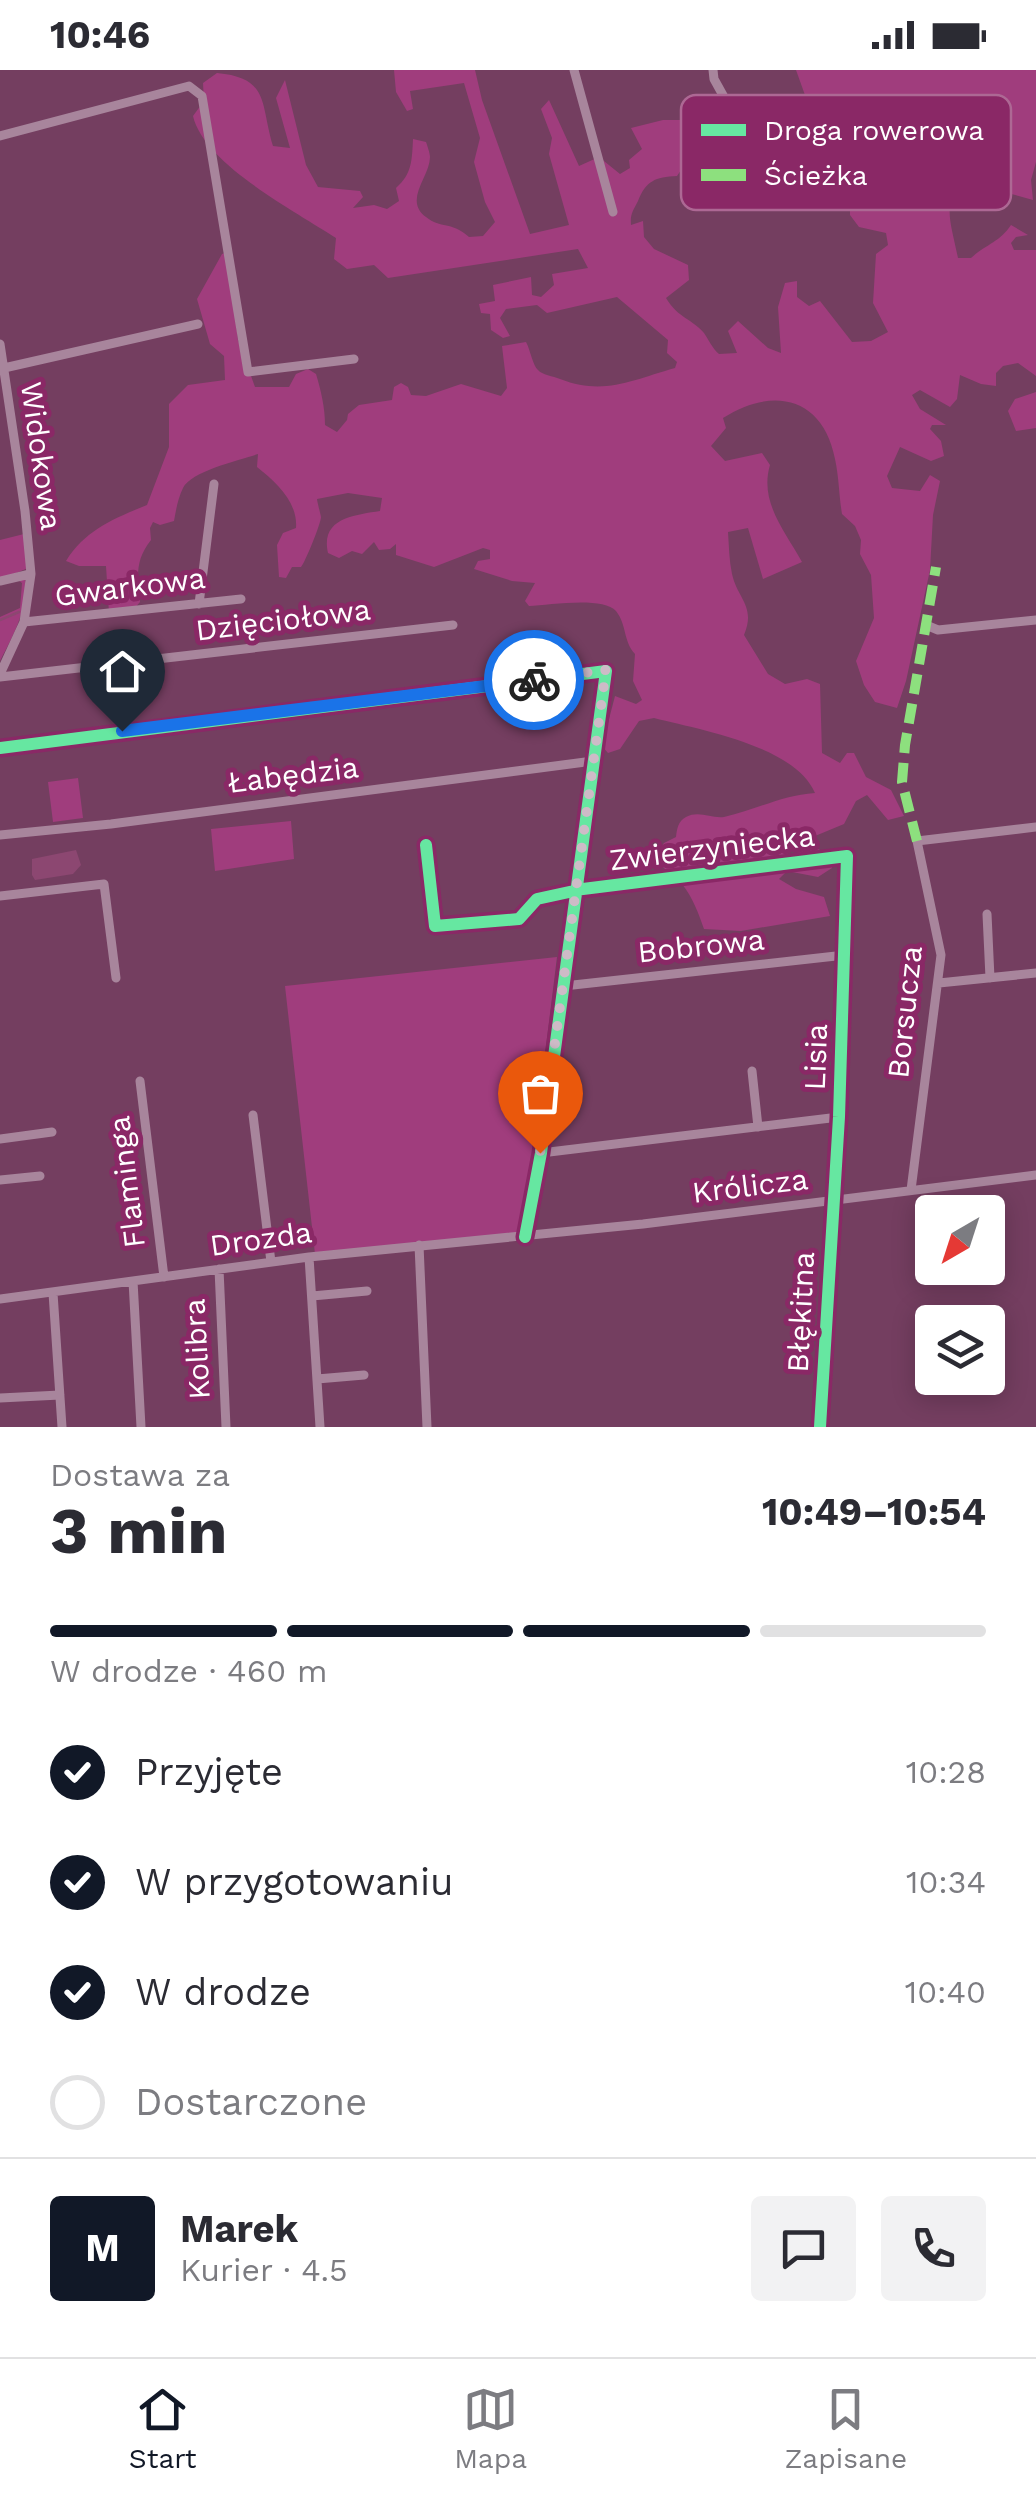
<!DOCTYPE html>
<html lang="pl">
<meta charset="utf-8">
<style>
body{margin:0;font-family:"Work Sans",sans-serif;background:#f2f2f3;color:#2b2b33;height:100vh;display:flex;flex-direction:column;font-size:38px;white-space:nowrap}
*{box-sizing:border-box;margin:0}
p{font-size:32px;color:#7c7c81}
.icon{flex:none;width:55px;height:55px;fill:none;stroke:currentColor;stroke-width:2;stroke-linecap:round;stroke-linejoin:round}
.map{position:relative;height:1357px;overflow:hidden}
.panel{display:flex;flex-direction:column;background:#fff;flex:1}
.panel>*{flex:none}
.needle{width:65px;rotate:219deg}
.controls{position:absolute;left:915px;top:1125px;display:grid;gap:20px}
.controls a{display:grid;place-items:center;width:90px;height:90px;border-radius:10px;background:#fff;box-shadow:0 5px 25px #0003;font-size:50px}
.pin{position:absolute;display:grid;place-items:center;width:85px;height:85px;color:#fff;margin:-102px -42px;border-radius:50% 50% 50% 0;rotate:-45deg;box-shadow:0 0 10px #0007}
.pin .icon{rotate:45deg}
.courier{position:absolute;display:grid;place-items:center;width:100px;height:100px;margin:-50px;border:8px solid #1a73e8;border-radius:50%;background:#fff;color:#222;box-shadow:0 2px 12px #0007}
.overview em{font-style:normal;font-weight:700}
.overview div{display:flex;flex-direction:column-reverse}
.overview{display:flex;align-items:center;justify-content:space-between;height:170px;padding:0 50px}
h1{font-size:65px;font-weight:700;line-height:75px}
.bar{display:grid;grid-template-columns:repeat(4,1fr);gap:15px 10px;align-content:center;height:120px;padding:0 50px}
.bar i{height:12px;border-radius:8px;background:#e1e1e2}
.bar .active{background:#111827}
.bar p{grid-column:span 4}
.line{display:flex;align-items:center;gap:25px;padding:0 50px;border-top:2px solid #e1e1e2}
.line div{flex:1}
.round{display:grid;place-items:center;flex:none;width:105px;height:105px;border-radius:10px;background:#f2f2f3}
ol{padding:0 50px;list-style:none}
li{display:flex;align-items:center;gap:30px;height:110px}
li p{margin-inline-start:auto}
li .icon{padding:10px;border-radius:50%;background:#111827;color:#fff;stroke-width:4}
li:last-child{color:#7c7c81}
li i{width:55px;height:55px;border:5px solid #e1e1e2;border-radius:50%}
.status{display:flex;justify-content:space-between;align-items:center;height:70px;padding:0 50px;background:#fff;direction:ltr}
.status svg{height:28px;fill:currentColor}
.menu{display:flex;justify-content:space-around;align-items:center;height:140px;border-top:2px solid #e1e1e2;background:#fff;font-size:28px;color:#7c7c81}
.menu a{display:grid;justify-items:center;gap:5px}
.menu .active{color:#111827}
.map>svg:first-child{display:block}
</style>
<div class="status"><b>10:46</b><svg viewBox="0 0 49 12"><path d="M0 12V9h3v3zM5 12V6h3v6zM10 12V3h3v9zM15 12V0h3v12zM26 1h20v11H26zM47 4h2v5h-2z"/></svg></div>
<div class="map">
<svg width="1036" height="1357" viewBox="0 0 1036 1357">
<rect width="100%" height="100%" fill="#743e60"/>
<path fill="#a03d7d" d="M394,0H475L482,30L530,164L569,155L549,84L552,68L541,39L549,30L579,96L599,87L620,104L630,98L629,90L642,79L631,58L663,50H692L708,34L719,37L723,48L714,58L698,64L699,72L709,90L702,104L685,94L677,106C655,107 646,111 638,131C633,141 630,144 631,155L643,151L644,167L654,179L688,195L689,210L666,228C679,249 691,248 704,263C709,270 712,278 719,284L737,283L728,261L738,251L768,278L781,283L778,237L785,213L797,211V227L809,236L820,231L852,272L871,271L888,262L873,233L876,184L888,175L886,163L859,157L850,145V134C820,131 794,119 772,98L820,67L796,0H1036V92L1031,110L1033,130L1004,122L983,94C940,131 947,136 958,188H971C985,175 1000,172 1011,155L1028,165L1016,167L1011,173L1014,180H1036V306L1018,293L1003,296L996,303V316L981,314L960,305L957,329L950,337L920,320L912,325L920,339L946,355H932L930,359L941,371L944,386L931,391L900,377L887,406L892,418L920,421L930,405L940,411L933,445L930,500L906,611L897,638L875,632L864,615L856,591L874,548L871,505L860,484L861,470L855,456L842,444C839,426 839,407 835,389C823,327 773,316 723,348L726,358L711,376L725,391L762,383L770,395C759,432 785,461 802,492L763,509L748,458L728,462C729,476 729,490 732,504C738,530 756,536 744,565L768,604L785,614L807,609L820,614L822,683L840,693L847,683H854L866,707L891,720L904,746L888,750L867,725L856,731L844,754L803,771L787,769L780,775L789,785L816,778L832,786V798L818,807L787,801L779,809L796,819L824,827L830,846L741,861L704,859C698,842 693,828 682,814C672,803 660,799 656,784L664,773L676,767C677,759 678,751 686,747C699,740 712,749 724,747C756,740 782,725 815,723C795,676 701,660 654,648L639,651L620,679L608,683L602,676L615,626L636,634L642,630L633,611L635,584C623,571 627,555 616,541C603,526 549,535 529,536L525,531L535,513L512,511L474,499L478,491L490,489V480L483,478L434,497L396,485V474L390,479L379,480L374,472L362,484L352,481L339,488L328,483C320,448 355,445 380,441L382,428L348,423L317,429C317,431 321,446 321,447C321,453 305,493 301,497H292L286,508L279,507L277,475L283,463L296,458C298,432 276,412 257,397L258,384C240,390 191,401 183,418C178,428 176,440 174,451L160,455L153,452L150,458L151,470C134,492 138,506 140,532L132,541L109,543L106,496H79L66,491C85,460 115,448 147,435L169,377V334L188,315L225,310L224,286L210,274L197,229L222,184L228,182L238,270L255,317H289L296,304L308,299L316,304C321,321 325,337 325,355L337,362L347,350L348,344L359,335L392,330L394,317L401,313L408,317L411,325L426,326L461,314L501,326L507,318L502,276L526,272C530,279 533,296 538,300C542,305 553,306 560,309C604,326 632,310 675,298L677,292L667,283L668,270L617,227L547,243L537,235L506,239L500,248L510,266L503,268L491,260L490,244L481,243L479,234L495,231L493,215L531,207L532,225L541,227L554,215L552,204L588,198L578,179L388,208L374,195L347,199L334,189L336,168C295,141 204,94 193,46L204,31L203,13L217,3C270,8 260,33 273,76L290,78L276,28L285,10L306,95L318,117L360,121L363,127L353,138L374,135L387,139L399,131L396,118C412,104 412,90 413,69L426,72C427,75 430,83 430,87C430,107 403,130 426,147C441,159 451,151 469,167L483,166L495,152L485,132L474,92L480,68L464,13L410,21L413,39L407,41L396,22Z
M1036,322V358L1016,361L1008,341L1015,329Z
M24,464L28,498L0,510V470Z
M25,506C29,537 14,564 0,591V547L20,538L22,513L18,510Z
M78,708L83,748L53,752L48,712Z
M291,751L294,789L215,801L211,759Z
M557,887L523,1162L315,1184L285,916Z"/>
<path fill="#8c4771" d="M76,780L81,795L73,804L35,810L32,805V789Z"/>
<g fill="none" stroke-linecap="round" stroke-linejoin="round">
<path stroke="#8c4771" stroke-width="2.5" d="M0,550L19,542"/>
<path stroke="#a8859c" stroke-width="9" d="M574,0L613,142
M713,0L714,9L750,74L757,102
M0,66L189,16L202,26L248,302L354,289
M0,274L25,441L31,504L24,552L0,604
M4,298L198,254
M0,511L30,504
M199,534L214,414
M24,552L241,529
M926,555L938,560L1036,550
M0,607L453,555
M0,678L606,601L541,1083L525,1167
M0,765L111,754L593,691
M426,775L435,856L519,849L537,829L583,819L847,786L839,1047L820,1357
M0,826L104,814L116,908
M987,844L990,908
M939,913L1036,903
M564,916L845,885
M752,1001L758,1057
M140,1011L164,1207
M253,1045L271,1192
M0,1069L52,1062
M541,1083L839,1047
M0,1110L40,1106
M911,1120L941,885L917,771L1036,757
M419,1175L427,1357
M309,1187L320,1357
M219,1199L226,1357
M133,1211L141,1357
M53,1223L62,1357
M312,1226L367,1221
M0,1229L309,1187L643,1154L1036,1105
M317,1309L364,1305
M0,1328L60,1325"/>
<path stroke="#8de07e" stroke-width="10" stroke-dasharray="20 10" stroke-linecap="butt" d="M750,74L740,62L748,75L753,99
M917,771L902,712L905,675L936,497"/>
<defs>
<path id="cycleway" d="M0,678L606,601L541,1083L525,1167
M426,775L435,856L519,849L537,829L583,819L847,786L839,1047L820,1357"/>
</defs>
<use href="#cycleway" stroke="#8a2866" stroke-width="19"/>
<use href="#cycleway" stroke="#66e7a1" stroke-width="12"/>
</g>
<g fill="none" stroke-linecap="round" stroke-linejoin="round">
<path stroke="#cebbc7" stroke-width="10" stroke-dasharray="0 18" d="M534,610L606,600L540,1083"/>
<path stroke="#1a73e8" stroke-width="12" d="M122,661L534,610"/>
</g>
<g text-anchor="middle" stroke-width="10" stroke-linejoin="round" paint-order="stroke">
<g font-size="30" fill="#fff" stroke="#8a2866">
<text transform="translate(41 386) rotate(82)" y="10">Widokowa</text>
<text transform="translate(130 517) rotate(-7)" y="10">Gwarkowa</text>
<text transform="translate(283 550) rotate(-7)" y="10">Dzięciołowa</text>
<text transform="translate(293 705) rotate(-7)" y="10">Łabędzia</text>
<text transform="translate(712 778) rotate(-7)" y="10">Zwierzyniecka</text>
<text transform="translate(701 876) rotate(-6)" y="10">Bobrowa</text>
<text transform="translate(905 942) rotate(-84)" y="10">Borsucza</text>
<text transform="translate(816 987) rotate(-88)" y="10">Lisia</text>
<text transform="translate(127 1112) rotate(-97)" y="10">Flaminga</text>
<text transform="translate(750 1116) rotate(-7)" y="10">Królicza</text>
<text transform="translate(261 1169) rotate(-8)" y="10">Drozda</text>
<text transform="translate(801 1242) rotate(-87)" y="10">Błękitna</text>
<text transform="translate(197 1279) rotate(-93)" y="10">Kolibra</text>
</g>
</g>
<rect x="681" y="25" width="330" height="115" rx="15" fill="#8a2866" stroke="#ad6894" stroke-width="2.5"/>
<rect x="701" y="54" width="45" height="12" fill="#66e7a1"/>
<rect x="701" y="99" width="45" height="12" fill="#8de07e"/>
<g font-size="28" fill="#fff">
<text x="764" y="70">Droga rowerowa</text>
<text x="764" y="115">Ścieżka</text>
</g>
</svg>
<div class="controls">
<a><svg class="needle" viewBox="-14 -14 28 28"><path d="M0-13l5 13h-10z" fill="#e53935"/><path d="M0 13l5-13h-10z" fill="#7c7c81"/></svg></a>
<a><svg class="icon" aria-label="layers" viewBox="0 0 24 24"><path d="M12 4l9 5-9 5-9-5zM3 14l9 5 9-5"/></svg></a>
</div>
<div class="pin" style="left:540px;top:1083px;background:#ea580c"><svg class="icon" aria-label="bag" viewBox="0 0 24 24"><path d="M5 8h14l-1 12H6zM9 8a3 3 0 0 1 6 0"/></svg></div>
<div class="pin" style="left:122px;top:661px;background:#1f2937"><svg class="icon" aria-label="home" viewBox="0 0 24 24"><path d="M3 11l9-7 9 7M6 9v11h12V9"/></svg></div>
<div class="courier" style="left:534px;top:610px"><svg class="icon" aria-label="bike" viewBox="0 0 24 24"><circle cx="6" cy="16" r="4"/><circle cx="18" cy="16" r="4"/><path d="M6 16l4-8h5l3 8M10 8l3 8H6M13 5h3"/></svg></div>
</div>
<section class="panel">
<div class="overview"><div><h1>3 min</h1><p>Dostawa za</p></div><em>10:49–10:54</em></div>
<div class="bar"><i class="active"></i><i class="active"></i><i class="active"></i><i></i><p>W drodze · 460 m</p></div>
<ol>
<li><svg class="icon" aria-label="check" viewBox="0 0 24 24"><path d="M5 12l5 5 9-10"/></svg>Przyjęte<p>10:28</p></li>
<li><svg class="icon" aria-label="check" viewBox="0 0 24 24"><path d="M5 12l5 5 9-10"/></svg>W przygotowaniu<p>10:34</p></li>
<li><svg class="icon" aria-label="check" viewBox="0 0 24 24"><path d="M5 12l5 5 9-10"/></svg>W drodze<p>10:40</p></li>
<li><i></i>Dostarczone</li>
</ol>
<div class="line" style="height:180px"><b class="round" style="background:#111827;color:#fff">M</b><div><b>Marek</b><p>Kurier · 4.5</p></div><a class="round"><svg class="icon" aria-label="chat" viewBox="0 0 24 24"><path d="M4 5h16v11H9l-5 4z"/></svg></a><a class="round"><svg class="icon" aria-label="phone" viewBox="0 0 24 24"><path d="M5 4h4l2 5-3 2q2 4 5 5l2-3 5 2v4C11 20 4 13 5 4z"/></svg></a></div>
</section>
<nav class="menu">
<a class="active"><svg class="icon" aria-label="home" viewBox="0 0 24 24"><path d="M3 11l9-7 9 7M6 9v11h12V9"/></svg>Start</a>
<a><svg class="icon" aria-label="map" viewBox="0 0 24 24"><path d="M3 6l6-2 6 2 6-2v14l-6 2-6-2-6 2zM9 4v14M15 6v14"/></svg>Mapa</a>
<a><svg class="icon" aria-label="saved" viewBox="0 0 24 24"><path d="M7 4h10v16l-5-4-5 4z"/></svg>Zapisane</a>
</nav>
